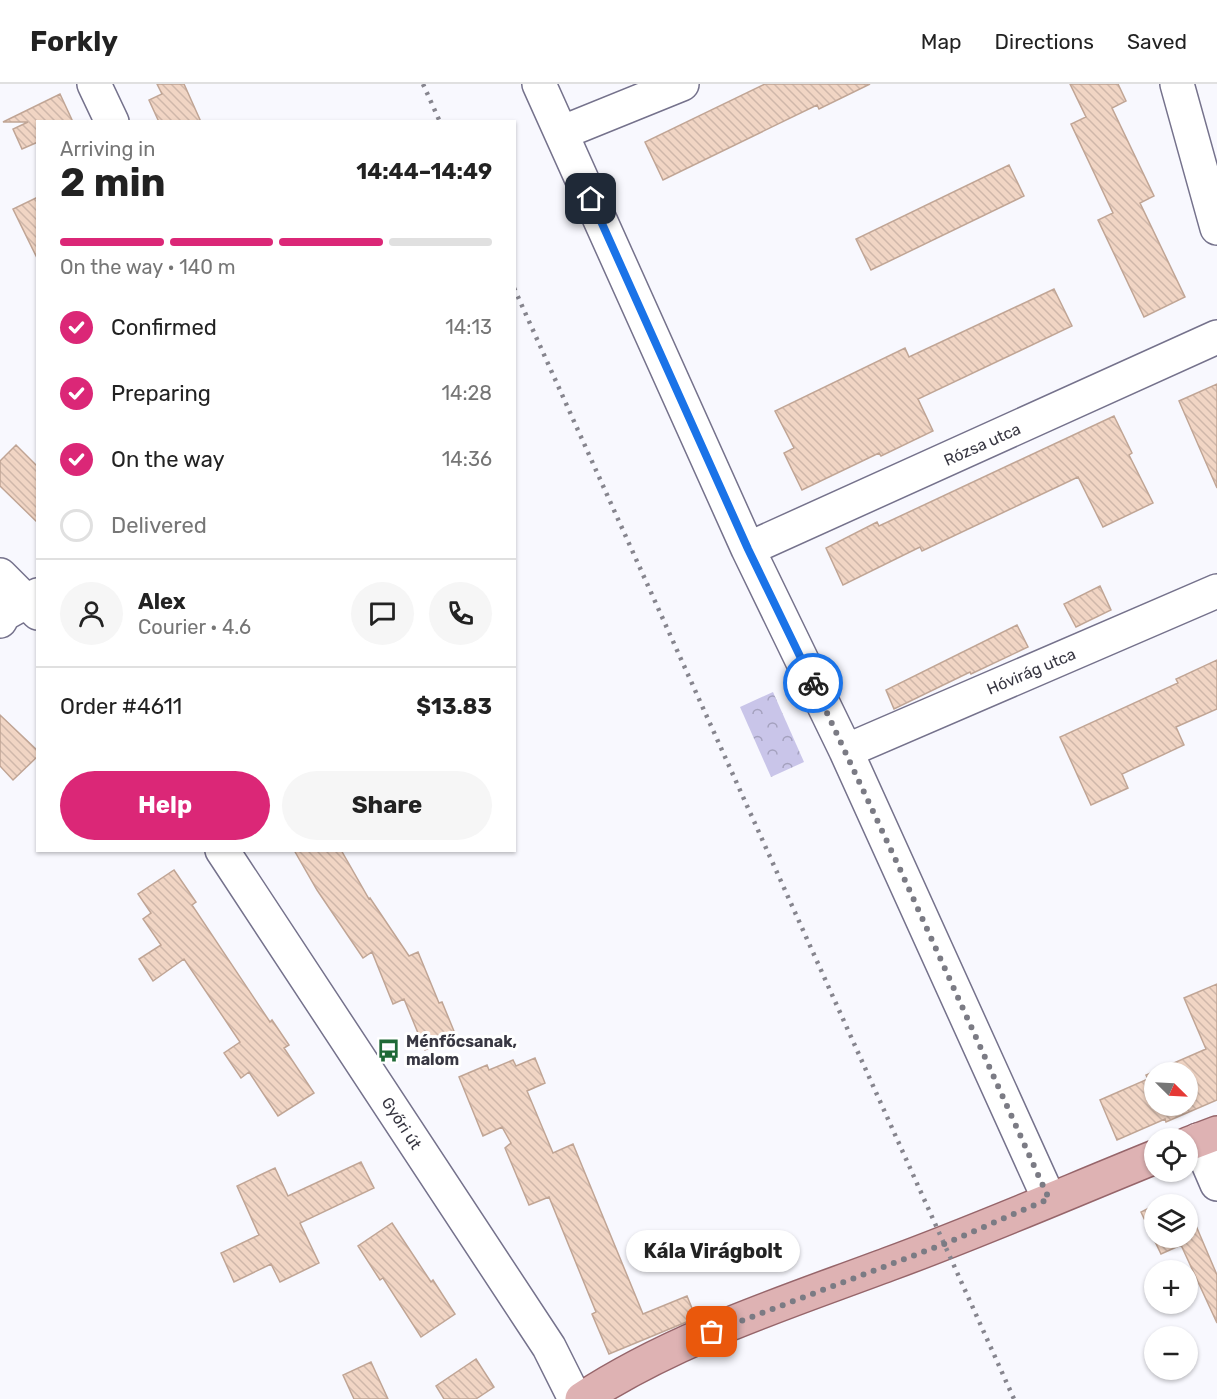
<!DOCTYPE html>
<meta charset="utf-8">
<style>
body{margin:0;font-family:Rubik,sans-serif;background:#f6f6f6;color:#222;height:100vh;display:flex;flex-direction:column;font-size:22px;white-space:nowrap}
*{box-sizing:border-box;margin:0}
p{font-size:20px;color:#767676}
.icon{flex:none;width:33px;height:33px;fill:none;stroke:currentColor;stroke-width:2;stroke-linecap:round;stroke-linejoin:round}
.map{position:relative;flex:1;overflow:hidden}
.panel{position:absolute;left:36px;top:36px;width:480px;height:732px;display:flex;flex-direction:column;background:#fff;border-radius:0px;box-shadow:0 2px 4px #0004}
.panel>*{flex:none}
.needle{width:39px;rotate:114deg}
.fabs{position:absolute;left:1144px;top:978px;display:grid;gap:12px}
.fabs a{display:grid;place-items:center;width:54px;height:54px;border-radius:50%;background:#fff;box-shadow:0 2px 4px #0004;font-size:30px}
.pin{position:absolute;display:grid;place-items:center;width:51px;height:51px;color:#fff;margin:-26px;border-radius:12px;box-shadow:0 3px 9px #0006}
.courier{position:absolute;display:grid;place-items:center;width:60px;height:60px;margin:-30px;border:4px solid #1a73e8;border-radius:50%;background:#fff;color:#222;box-shadow:0 2px 8px #0007}
.bubble{position:absolute;height:42px;border-radius:21px;background:#fff;box-shadow:0 2px 4px #0004;font-size:20px;font-weight:700;line-height:42px;text-align:center}
.overview em{font-style:normal;font-weight:700}
.overview div{display:flex;flex-direction:column-reverse}
.overview{display:flex;align-items:center;justify-content:space-between;height:102px;padding:0 24px}
h1{font-size:39px;font-weight:700;line-height:45px}
.bar{display:grid;grid-template-columns:repeat(4,1fr);gap:9px 6px;align-content:center;height:72px;padding:0 24px}
.bar i{height:8px;border-radius:4px;background:#e0e0e0}
.bar .on{background:#db2777}
.bar p{grid-column:span 4}
.line{display:flex;align-items:center;gap:15px;padding:0 24px;border-top:2px solid #e0e0e0}
.line div{flex:1}
.round{display:grid;place-items:center;flex:none;width:63px;height:63px;border-radius:32px;background:#f6f6f6}
ol{padding:0 24px;list-style:none}
li{display:flex;align-items:center;gap:18px;height:66px}
li p{margin-inline-start:auto}
li .icon{padding:6px;border-radius:50%;background:#db2777;color:#fff;stroke-width:4}
li:last-child{color:#767676}
li i{width:33px;height:33px;border:3px solid #e0e0e0;border-radius:50%}
.action{display:flex;gap:12px;margin-top:auto;padding:12px 24px}
.action a{flex:1;height:69px;border-radius:36px;background:#db2777;color:#fff;font-size:24px;font-weight:700;line-height:69px;text-align:center}
.action a+a{background:#f6f6f6;color:#222}
header{display:flex;align-items:center;gap:36px;box-sizing:border-box;height:84px;padding:0 30px;background:#fff;border-bottom:2px solid #e0e0e0}
header strong{font-size:28px}
nav{display:flex;gap:33px;margin-inline-start:auto;font-size:21px}
.map>svg:first-child{display:block}
</style>
<header>
<strong>Forkly</strong>
<nav><a>Map</a><a>Directions</a><a>Saved</a></nav>
</header>
<div class="map">
<svg width="1217" height="1315" viewBox="0 0 1217 1315">
<defs>
<pattern id="forest-crowns" width="20" height="18" patternUnits="userSpaceOnUse" patternTransform="scale(1.5)"><rect width="20" height="18" fill="#c9c5e9"/><path d="M2 6a3 3 0 1 1 6 0M12 15a3 3 0 1 1 6 0" fill="none" stroke="#a4a1be"/></pattern>
<pattern id="building-back-hatch" width="6" height="6" patternUnits="userSpaceOnUse" patternTransform="scale(1.5)"><rect width="6" height="6" fill="#f1d5c4"/><path d="M-1 5l2 2M0 0l6 6M5-1l2 2" fill="none" stroke="#cfb7aa"/></pattern>
</defs>
<rect width="100%" height="100%" fill="#f8f8fe"/>
<path fill="url(#forest-crowns)" d="M773,608L804,678L771,693L740,623Z"/>
<path fill="url(#building-back-hatch)" stroke="#c0a595" stroke-width="1.5" fill-rule="evenodd" d="M157,0H184L201,38H159L149,16L162,10Z
M765,0H870L819,25L817,21L663,96L645,58Z
M1070,0H1118L1126,17L1112,24L1154,112L1140,119L1185,213L1144,233L1098,136L1113,129L1071,40L1086,33Z
M60,10L73,38H38V58L22,65L13,45L28,38H3Z
M1009,81L1024,112L871,186L856,155Z
M38,113V176L13,125Z
M1054,205L1072,242L918,315L933,347L881,372L879,369L802,406L784,369L794,364L775,327L905,264L909,273Z
M1217,300V404L1179,317Z
M1114,332L1132,369L1129,371L1153,419L1103,443L1078,393L922,467L920,463L843,501L826,464L877,438L879,442Z
M16,361L38,383V439L0,402V377Z
M1100,502L1111,526L1076,543L1064,520Z
M1017,541L1028,563L971,590L970,588L894,625L886,606Z
M1217,576V625L1176,643L1184,661L1122,690L1128,704L1091,721L1060,653L1178,599L1176,595Z
M0,631L38,667V672L13,696L0,682Z
M294,766H341L369,815L370,814L409,872L418,868L439,919L442,918L456,952L425,966L404,915L393,920L372,868L363,874L317,806Z
M174,786L196,818L192,821L270,938L272,936L289,961L284,964L314,1009L278,1032L249,988L241,994L224,969L240,958L184,875L153,897L139,875L161,861L143,835L151,829L138,810Z
M1217,900V1016L1166,1038L1165,1035L1117,1056L1100,1016L1148,995L1146,991L1206,965L1184,914ZM1155,988H1188V1022H1155Z
M535,974L545,999L527,1007L553,1069L573,1060L643,1230L687,1212L696,1234L609,1270L592,1230L596,1228L549,1113L529,1121L505,1064L511,1059L502,1043L483,1052L459,993L487,981L489,986L513,976L516,982Z
M361,1078L374,1104L300,1139L319,1179L280,1198L271,1180L234,1198L221,1169L259,1151L237,1102L275,1084L288,1112Z
M1155,1121V1154H1188V1123L1217,1191V1239L1181,1161L1161,1170L1141,1128Z
M392,1139L431,1198L433,1196L455,1230L421,1253L383,1194L380,1196L358,1162Z
M476,1275L494,1303L476,1315H444L436,1302Z
M371,1278L388,1315H354L343,1291Z"/>
<g fill="none" stroke-linecap="round" stroke-linejoin="round">
<defs>
<path id="minor" d="M94,0L112,38
M539,0L748,465L846,667L1049,1115
M1177,0L1217,144
M561,49L682,0
M748,465L1217,253
M0,491L38,529
M0,537L4,530L38,511
M846,667L1217,507
M222,766L549,1263L575,1315
M1198,1056L1217,1100"/>
<path id="major" d="M1188,1060L1217,1049
M582,1315C675,1254 785,1219 889,1180C979,1147 1066,1109 1155,1073"/>
</defs>
<use href="#minor" stroke="#75728c" stroke-width="36"/>
<use href="#major" stroke="#96656a" stroke-width="36"/>
<use href="#minor" stroke="#fff" stroke-width="33"/>
<use href="#major" stroke="#deb2b3" stroke-width="33"/>
<path stroke="#86858e" stroke-width="4.5" stroke-dasharray="3 6" stroke-linecap="butt" d="M423,0L440,38
M514,204L1014,1315"/>
</g>
<g fill="none" stroke-linecap="round" stroke-linejoin="round">
<path stroke="#7b7b84" stroke-width="6" stroke-dasharray="0 10.8" d="M712,1248L944,1160L1049,1115L899,783L813,599"/>
<path stroke="#1a73e8" stroke-width="8" d="M591,115L748,465L813,599"/>
</g>
<defs>
<symbol id="bus-bare" viewBox="-9 -9 18 18"><path d="M-5-6H5V4H4V6H2V4H-2V6H-4V4H-5ZM-3.5-4V0h7V-4ZM-3.5 1.2v1.5H-2V1.2ZM2 1.2v1.5H3.5V1.2Z" fill="#1f6936" stroke="#fff" stroke-width="2.5" paint-order="stroke"/></symbol>
</defs>
<g fill-rule="evenodd">
<use href="#bus-bare" x="372" y="950" width="33" height="33"/>
</g>
<g text-anchor="middle" stroke-width="6" stroke-linejoin="round" paint-order="stroke">
<g font-size="16" fill="#383742" stroke="#fff">
<text transform="translate(982 360) rotate(-24)" y="6">Rózsa utca</text>
<text transform="translate(1031 587) rotate(-23)" y="6">Hóvirág utca</text>
<text transform="translate(402 1039) rotate(57)" y="6">Győri út</text>
</g>
<g font-size="16" font-weight="bold" fill="#383742" stroke="#fff" text-anchor="start">
<text x="406" y="963">Ménfőcsanak,<tspan x="406" dy="18">malom</tspan></text>
</g>
</g>
</svg>
<div class="fabs">
<a><svg class="needle" viewBox="-14 -14 28 28"><path d="M0-13l5 13h-10z" fill="#e53935"/><path d="M0 13l5-13h-10z" fill="#767676"/></svg></a>
<a><svg class="icon" aria-label="locate" viewBox="0 0 24 24"><circle cx="12" cy="12" r="6"/><path d="M12 2v4M12 18v4M2 12h4M18 12h4"/></svg></a>
<a><svg class="icon" aria-label="layers" viewBox="0 0 24 24"><path d="M12 4l9 5-9 5-9-5zM3 14l9 5 9-5"/></svg></a>
<a>+</a>
<a>−</a>
</div>
<div class="pin" style="left:712px;top:1248px;background:#ea580c"><svg class="icon" aria-label="bag" viewBox="0 0 24 24"><path d="M5 8h14l-1 12H6zM9 8a3 3 0 0 1 6 0"/></svg></div>
<div class="pin" style="left:591px;top:115px;background:#1f2937"><svg class="icon" aria-label="home" viewBox="0 0 24 24"><path d="M3 11l9-7 9 7M6 9v11h12V9"/></svg></div>
<div class="courier" style="left:813px;top:599px"><svg class="icon" aria-label="bike" viewBox="0 0 24 24"><circle cx="6" cy="16" r="4"/><circle cx="18" cy="16" r="4"/><path d="M6 16l4-8h5l3 8M10 8l3 8H6M13 5h3"/></svg></div>
<div class="bubble" style="left:626px;top:1146px;width:174px">Kála Virágbolt</div>
<section class="panel">
<div class="overview"><div><h1>2 min</h1><p>Arriving in</p></div><em>14:44–14:49</em></div>
<div class="bar"><i class="on"></i><i class="on"></i><i class="on"></i><i></i><p>On the way · 140 m</p></div>
<ol>
<li><svg class="icon" aria-label="check" viewBox="0 0 24 24"><path d="M5 12l5 5 9-10"/></svg>Confirmed<p>14:13</p></li>
<li><svg class="icon" aria-label="check" viewBox="0 0 24 24"><path d="M5 12l5 5 9-10"/></svg>Preparing<p>14:28</p></li>
<li><svg class="icon" aria-label="check" viewBox="0 0 24 24"><path d="M5 12l5 5 9-10"/></svg>On the way<p>14:36</p></li>
<li><i></i>Delivered</li>
</ol>
<div class="line" style="height:108px"><a class="round"><svg class="icon" aria-label="person" viewBox="0 0 24 24"><circle cx="12" cy="8" r="4"/><path d="M4 21q1-7 8-7t8 7"/></svg></a><div><b>Alex</b><p>Courier · 4.6</p></div><a class="round"><svg class="icon" aria-label="chat" viewBox="0 0 24 24"><path d="M4 5h16v11H9l-5 4z"/></svg></a><a class="round"><svg class="icon" aria-label="phone" viewBox="0 0 24 24"><path d="M5 4h4l2 5-3 2q2 4 5 5l2-3 5 2v4C11 20 4 13 5 4z"/></svg></a></div>
<div class="line" style="height:78px"><div>Order #4611</div><b>$13.83</b></div>
<div class="action"><a>Help</a><a>Share</a></div>
</section>
</div>
